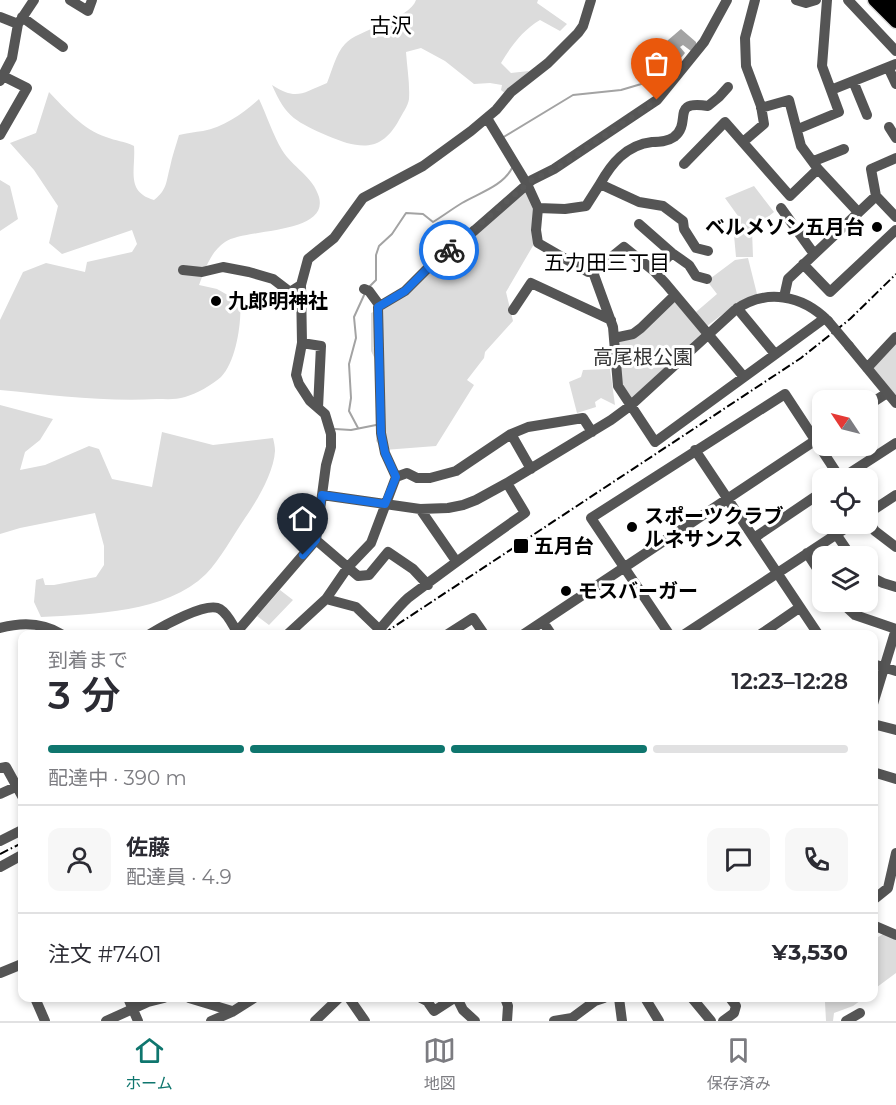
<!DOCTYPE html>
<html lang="ja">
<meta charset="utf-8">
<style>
body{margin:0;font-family:Montserrat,"Noto Sans JP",sans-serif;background:#f7f7f7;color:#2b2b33;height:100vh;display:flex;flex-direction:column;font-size:22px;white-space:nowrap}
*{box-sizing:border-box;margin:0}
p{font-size:20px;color:#7c7c81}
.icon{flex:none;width:33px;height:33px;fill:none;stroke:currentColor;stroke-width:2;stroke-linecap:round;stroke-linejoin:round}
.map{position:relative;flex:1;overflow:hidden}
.details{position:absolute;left:18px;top:630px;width:860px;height:372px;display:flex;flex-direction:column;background:#fff;border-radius:12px;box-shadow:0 3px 9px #0003}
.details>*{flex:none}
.needle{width:39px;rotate:305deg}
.tools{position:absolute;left:812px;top:390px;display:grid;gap:12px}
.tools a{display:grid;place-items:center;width:66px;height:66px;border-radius:12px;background:#fff;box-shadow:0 3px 9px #0003;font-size:30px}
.pin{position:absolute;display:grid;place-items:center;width:51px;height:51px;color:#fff;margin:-62px -26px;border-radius:50% 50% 50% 0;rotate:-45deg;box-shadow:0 0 6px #0007}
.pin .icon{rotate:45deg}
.courier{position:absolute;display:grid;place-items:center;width:60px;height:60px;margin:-30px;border:4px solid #1a73e8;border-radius:50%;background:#fff;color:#222;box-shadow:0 2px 8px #0007}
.summary em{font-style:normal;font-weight:600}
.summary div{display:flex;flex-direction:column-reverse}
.summary{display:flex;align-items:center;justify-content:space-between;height:102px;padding:0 30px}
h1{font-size:39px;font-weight:600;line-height:45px}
.bar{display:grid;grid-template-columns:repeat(4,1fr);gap:9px 6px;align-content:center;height:72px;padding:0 30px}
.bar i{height:8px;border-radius:4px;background:#e1e1e2}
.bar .active{background:#0f766e}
.bar p{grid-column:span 4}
.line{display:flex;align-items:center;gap:15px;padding:0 30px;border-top:2px solid #e1e1e2}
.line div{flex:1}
.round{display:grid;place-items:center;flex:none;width:63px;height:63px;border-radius:12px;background:#f7f7f7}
.dock{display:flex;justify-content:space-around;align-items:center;height:84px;border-top:2px solid #e1e1e2;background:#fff;font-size:16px;color:#7c7c81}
.dock a{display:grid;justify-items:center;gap:3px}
.dock .active{color:#0f766e}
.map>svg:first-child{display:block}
</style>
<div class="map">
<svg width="896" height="1021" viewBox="0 0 896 1021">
<rect width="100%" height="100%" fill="#fff"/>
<path fill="#dcdcdc" d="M416,0H538L537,3L567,24L560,31L540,20C523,30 511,46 501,63L511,73L529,71L506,94L501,90L502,85L490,83L474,84L445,61L421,48L406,52C407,67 410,84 409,99C408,106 402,114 399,120C381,153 359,149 328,136C297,122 286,118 272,85C297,101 302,93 327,83C332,71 336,53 345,44C357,30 410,19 416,0Z
M49,92C65,109 84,130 106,137C116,141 124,141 134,146C136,169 125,192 154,200C167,190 166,182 170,167C172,156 176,146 179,135C187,133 195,132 203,131C224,127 244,113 259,99C267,116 273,135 282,150C292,167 313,176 319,197C329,235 246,228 225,242C210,252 205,270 199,285L217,289L240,302C242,322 236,362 221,377C212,385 196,394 185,397C176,400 166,399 157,399C105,402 52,395 0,390V320L23,272L46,263L85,272L87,262L132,252L137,244L132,230L62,254L49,243L58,206L34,170L10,143L36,133Z
M0,180L10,186L18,219L0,231Z
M524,183L533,204L534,244L506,292L513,321L485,352L484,358L467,380L474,385L436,446L384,450L376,441L378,365L371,351V313L380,309Z
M754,186L774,212L752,230L753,257H736L733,224L738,216L725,198Z
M748,258L757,294L740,301L707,326L696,312L717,294L707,281L735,260Z
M673,302H677L702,332L701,334L632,398L629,397L622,385L618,343Z
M896,342V396L873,370L874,366Z
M610,369L615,405L601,398L595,402L596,407L577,413L569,382L581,377L583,370Z
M0,405L53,419L40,440L25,452L20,470L45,465L89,446L99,449L112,479L152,487L162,432L213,445L273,438C274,442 275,447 275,451C274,472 257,501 245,518C234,534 220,560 206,574C166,613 94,614 41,617L34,602L36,580L43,578L45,585H54L96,577L104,565V546L95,513L20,528L0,534Z
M280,590L293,600L269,625L257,616Z
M890,930L896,935V973L873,990V940Z
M822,998H864L853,1006L834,1013L833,1021H826L825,1002Z"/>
<path fill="#a3a3a3" d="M681,29L696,42V45L691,51L683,45L680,47L685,53L668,74L648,78L643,55L660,47Z"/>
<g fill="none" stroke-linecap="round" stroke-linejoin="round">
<path stroke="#a3a3a3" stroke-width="2" d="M502,138L573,95L621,90L648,82H663
M370,286L376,280V255L379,246L392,234L406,213L423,214L433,222C443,216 452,209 462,203C479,193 503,186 512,168
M358,428L349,411L351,398L349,364L356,338L354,317L365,293
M335,429L351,430L376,425"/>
<defs>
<path id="major" d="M874,0L896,22
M888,0L896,9"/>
</defs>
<use href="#major" stroke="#dbdbdb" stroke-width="15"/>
<path stroke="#555" stroke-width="10" d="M70,0L88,11L92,0
M796,0L806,3L816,0
M848,0L896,51
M0,17L18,24
M22,17L63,47
M888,67L896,84
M0,81L12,58L18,24L34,0
M853,81L867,115
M831,90L896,64
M761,108L789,100L801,146L818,169L858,212
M487,118L527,184L538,208L565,209L586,206L600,184L639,202L663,206L683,221L684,229L696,248L708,251
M889,127L896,138
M798,129L839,112L822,66L827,0
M0,135L27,88L3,76
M743,142L764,124L761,106L746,66L745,38L755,0
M896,158L871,169L876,196L896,217
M814,161L844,149
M684,164L725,122L790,196L818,169
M600,184C611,164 626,145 652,142C659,142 667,142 674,137C693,122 669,100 708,106L719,97L728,87
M538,208L536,230L538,243L588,272H593
M781,208L814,254
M639,224L672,253L689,265L696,276L707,279
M803,264L830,292L896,230
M183,270L202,272L223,267L249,272L273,279L290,292L301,285
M654,271L672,253
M593,272L613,327L618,386L655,442L825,318
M593,272L624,247L654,271L666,284L744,377
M364,289L369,291L380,306
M784,297L788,279L876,196
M737,308L775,354
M513,310L531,283L611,320
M614,338L633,334L641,328L675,295
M302,343L321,346L318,408
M849,346L896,403
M867,368L896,337
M867,406L887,393
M511,434L531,469
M695,450L818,634
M396,477L407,473L417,478H430L456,471L511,434L528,427L583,418L592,432
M842,478L896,443
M322,495L420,509L448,508L463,505L476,500L507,483L611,420L630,406L735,310C766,288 802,295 828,321
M420,509L456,561
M867,514L896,495
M867,520L875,531L896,547
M836,534L851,556
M754,538L822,492
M316,540L358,576L369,575L388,552L413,569L428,585
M807,553L822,576
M867,575L883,583L896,587
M326,599L356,607L383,633
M841,602L855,615L896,629
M543,622L551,634
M0,628C22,622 42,622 61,634
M380,629C389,619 398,607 408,598C446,569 485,541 525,513L507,483
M150,634C163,626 207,601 220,609C228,614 232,624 237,632
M235,634L316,540L326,465L331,447V434L325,414L310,401L299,384L296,375L302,343L301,285L308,259L334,238L363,198L423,166L471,131L496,110L511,92L548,63L578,33L583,26L591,0
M288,634L326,599L348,567L371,543L396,477L385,453L381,433L378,307L405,291L430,266L475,230L532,180L554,169L657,100L704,42L727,0
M448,634L473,618L484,634
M524,634L822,436
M669,634L591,518L785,394L840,478
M685,634L852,524
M761,634L799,608
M873,664L896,671
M873,704L896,629
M873,724L896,730
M0,768L6,767L22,796
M873,772L896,779
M0,794L22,784
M0,841L22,830
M0,867L22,855
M873,900L888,888L896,853
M873,925L896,935
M0,973L22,964
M35,998L45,1021
M128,998L138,1021
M189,998L232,1011
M349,998L365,1021
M421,998L427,1001L434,1011L454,998
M457,998L463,1010L475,1021
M505,998L508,1006L507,1021
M619,998L622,1021
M645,998L659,1021
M692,998L711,1021
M106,1021L148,1002L164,998
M211,1021L232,1012L254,998
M315,1021L339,998
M554,1021L572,1018L595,1001L604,998
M723,1021L734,1013L736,1006L730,998
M846,1021L860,1013"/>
<use href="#major" stroke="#000" stroke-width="12"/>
<path stroke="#000" stroke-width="2" stroke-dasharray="9 3 1.5 3" stroke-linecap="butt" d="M383,634L801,358L850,319L896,274
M0,854L22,843"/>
<path stroke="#555" stroke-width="10" d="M828,321L849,346"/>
</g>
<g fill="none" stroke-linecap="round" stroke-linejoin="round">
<path stroke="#595959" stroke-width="6" stroke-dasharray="0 10.8" d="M449,250L532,180L554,170L657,100"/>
<path stroke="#1a73e8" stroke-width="8" d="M303,555L316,540L322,495L385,504L396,477L385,453L381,433L378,307L405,291L430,266L449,250"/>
</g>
<g fill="#000" stroke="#fff" stroke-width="2">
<circle cx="877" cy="227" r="6"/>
<circle cx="216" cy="301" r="6"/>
<circle cx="632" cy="527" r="6"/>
<rect x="513" y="538" width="16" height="16" rx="3"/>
<circle cx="566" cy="591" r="6"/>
</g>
<g text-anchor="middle" stroke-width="6" stroke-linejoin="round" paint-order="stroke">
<g font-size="20" font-weight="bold" fill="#000" stroke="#fff" text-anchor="start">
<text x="865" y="234" text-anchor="end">ベルメソン五月台</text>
<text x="228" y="308">九郎明神社</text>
<text x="644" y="523">スポーツクラブ<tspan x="644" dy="23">ルネサンス</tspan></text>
<text x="534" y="553">五月台</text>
<text x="578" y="598">モスバーガー</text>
</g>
<g font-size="20" fill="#333" stroke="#fff">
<text x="643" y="364">高尾根公園</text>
</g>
<g font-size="21" fill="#000" stroke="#fff">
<text x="391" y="33">古沢</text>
<text x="607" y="270">五力田三丁目</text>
</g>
</g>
</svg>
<div class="tools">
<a><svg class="needle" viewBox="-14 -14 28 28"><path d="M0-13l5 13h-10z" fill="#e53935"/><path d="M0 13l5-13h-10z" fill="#7c7c81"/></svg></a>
<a><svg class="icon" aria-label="locate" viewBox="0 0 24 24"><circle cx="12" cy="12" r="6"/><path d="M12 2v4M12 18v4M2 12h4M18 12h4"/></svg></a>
<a><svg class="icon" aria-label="layers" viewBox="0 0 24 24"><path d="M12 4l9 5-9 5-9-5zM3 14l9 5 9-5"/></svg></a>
</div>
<div class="pin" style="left:657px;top:100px;background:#ea580c"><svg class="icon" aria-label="bag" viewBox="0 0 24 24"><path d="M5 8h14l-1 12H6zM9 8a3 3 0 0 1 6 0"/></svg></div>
<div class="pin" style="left:303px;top:555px;background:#1f2937"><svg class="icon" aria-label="home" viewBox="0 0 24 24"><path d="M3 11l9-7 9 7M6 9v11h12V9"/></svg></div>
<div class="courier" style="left:449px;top:250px"><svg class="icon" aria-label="bike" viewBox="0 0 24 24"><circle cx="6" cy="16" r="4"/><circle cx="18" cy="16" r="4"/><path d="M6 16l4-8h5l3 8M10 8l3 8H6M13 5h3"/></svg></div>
<section class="details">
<div class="summary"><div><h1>3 分</h1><p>到着まで</p></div><em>12:23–12:28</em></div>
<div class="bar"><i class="active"></i><i class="active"></i><i class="active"></i><i></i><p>配達中 · 390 m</p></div>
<div class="line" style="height:108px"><a class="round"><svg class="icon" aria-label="person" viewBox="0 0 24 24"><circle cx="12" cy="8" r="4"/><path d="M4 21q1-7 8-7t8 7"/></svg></a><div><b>佐藤</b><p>配達員 · 4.9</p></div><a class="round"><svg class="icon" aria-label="chat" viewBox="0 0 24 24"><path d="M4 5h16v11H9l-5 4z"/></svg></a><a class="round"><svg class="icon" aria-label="phone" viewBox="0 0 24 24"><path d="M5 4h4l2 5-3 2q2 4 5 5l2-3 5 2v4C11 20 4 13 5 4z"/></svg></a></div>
<div class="line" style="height:78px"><div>注文 #7401</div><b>¥3,530</b></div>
</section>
</div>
<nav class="dock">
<a class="active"><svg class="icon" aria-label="home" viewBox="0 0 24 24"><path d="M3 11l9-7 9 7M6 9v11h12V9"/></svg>ホーム</a>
<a><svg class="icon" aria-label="map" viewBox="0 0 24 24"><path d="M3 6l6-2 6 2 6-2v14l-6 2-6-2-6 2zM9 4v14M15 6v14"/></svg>地図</a>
<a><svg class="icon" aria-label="saved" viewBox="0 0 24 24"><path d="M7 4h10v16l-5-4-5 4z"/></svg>保存済み</a>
</nav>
